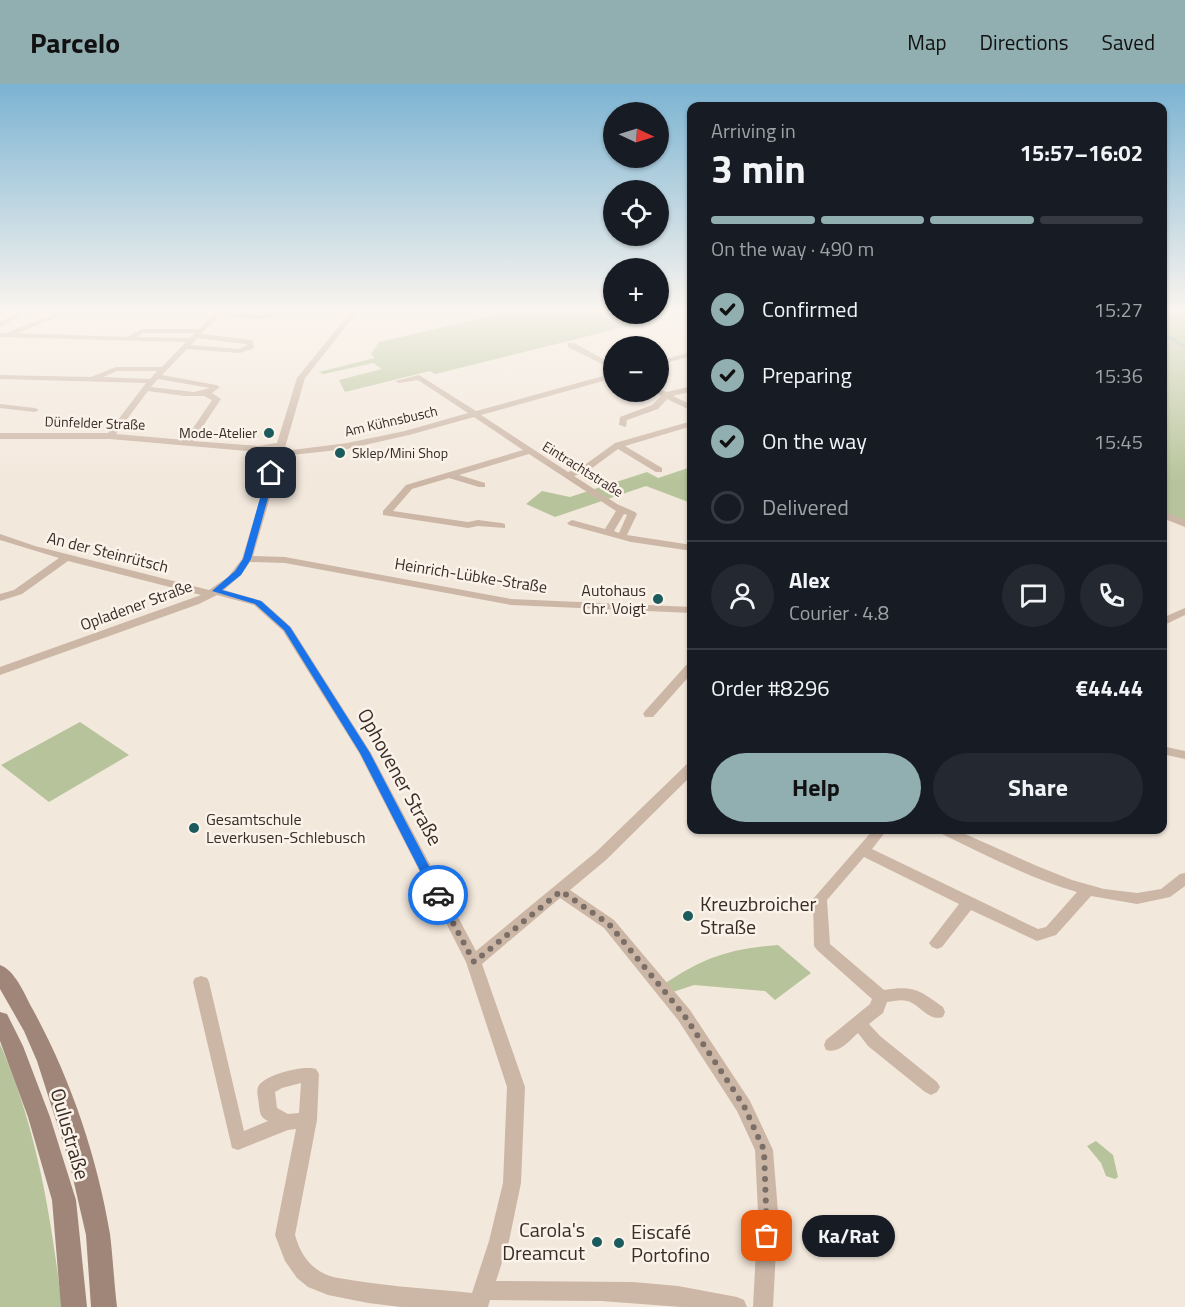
<!DOCTYPE html>
<meta charset="utf-8">
<style>
body{margin:0;font-family:"Titillium Web",sans-serif;background:#242831;color:#f1f3f6;height:100vh;display:flex;flex-direction:column;font-size:22px;white-space:nowrap}
*{box-sizing:border-box;margin:0}
p{font-size:20px;color:#9ea1a6}
.icon{flex:none;width:33px;height:33px;fill:none;stroke:currentColor;stroke-width:2;stroke-linecap:round;stroke-linejoin:round}
.map{position:relative;flex:1;overflow:hidden}
.drawer{position:absolute;left:687px;top:18px;width:480px;height:732px;display:flex;flex-direction:column;background:#171b24;border-radius:12px;box-shadow:0 2px 4px #0004}
.drawer>*{flex:none}
.needle{width:39px;rotate:94deg}
.controls{position:absolute;left:603px;top:18px;display:grid;gap:12px}
.controls a{display:grid;place-items:center;width:66px;height:66px;border-radius:50%;background:#171b24;box-shadow:0 2px 4px #0004;font-size:30px}
.pin{position:absolute;display:grid;place-items:center;width:51px;height:51px;color:#fff;margin:-26px;border-radius:12px;box-shadow:0 3px 9px #0006}
.courier{position:absolute;display:grid;place-items:center;width:60px;height:60px;margin:-30px;border:4px solid #1a73e8;border-radius:50%;background:#fff;color:#222;box-shadow:0 2px 8px #0007}
.bubble{position:absolute;height:42px;border-radius:21px;background:#171b24;box-shadow:0 2px 4px #0004;font-size:20px;font-weight:700;line-height:42px;text-align:center}
.summary em{font-style:normal;font-weight:700}
.summary div{display:flex;flex-direction:column-reverse}
.summary{display:flex;align-items:center;justify-content:space-between;height:102px;padding:0 24px}
h1{font-size:39px;font-weight:700;line-height:45px}
.bar{display:grid;grid-template-columns:repeat(4,1fr);gap:9px 6px;align-content:center;height:72px;padding:0 24px}
.bar i{height:8px;border-radius:4px;background:#363941}
.bar .on{background:#91aeb1}
.bar p{grid-column:span 4}
.line{display:flex;align-items:center;gap:15px;padding:0 24px;border-top:2px solid #363941}
.line div{flex:1}
.round{display:grid;place-items:center;flex:none;width:63px;height:63px;border-radius:32px;background:#242831}
ol{padding:0 24px;list-style:none}
li{display:flex;align-items:center;gap:18px;height:66px}
li p{margin-inline-start:auto}
li .icon{padding:6px;border-radius:50%;background:#91aeb1;color:#111;stroke-width:4}
li:last-child{color:#9ea1a6}
li i{width:33px;height:33px;border:3px solid #363941;border-radius:50%}
.action{display:flex;gap:12px;margin-top:auto;padding:12px 24px}
.action a{flex:1;height:69px;border-radius:36px;background:#91aeb1;color:#111;font-size:24px;font-weight:700;line-height:69px;text-align:center}
.action a+a{background:#242831;color:#f1f3f6}
header{display:flex;align-items:center;gap:36px;box-sizing:border-box;height:84px;padding:0 30px;background:#91aeb1;color:#111}
header strong{font-size:28px}
nav{display:flex;gap:33px;margin-inline-start:auto;font-size:21px}
.map>svg:first-child{display:block}
</style>
<header>
<strong>Parcelo</strong>
<nav><a>Map</a><a>Directions</a><a>Saved</a></nav>
</header>
<div class="map">
<svg width="1185" height="1223" viewBox="0 0 1185 1223">
<rect width="100%" height="100%" fill="#f3e8dc"/>
<path fill="#b7c49b" d="M518,226H613L614,230H645L657,235L435,290L430,287L345,308L339,296L382,285L373,279L324,290L319,288L375,274L371,270L379,258Z
M1163,226H1185V438L1163,428Z
M691,383V419L646,402L555,433L526,420L542,407L570,413L647,388L658,394Z
M80,638L129,671L49,718L1,681Z
M778,861L811,889L775,916L765,907L694,901L667,910L661,902C703,874 727,865 778,861Z
M0,960C37,1044 51,1132 62,1223H0Z
M1096,1057L1113,1071L1118,1093L1115,1095L1106,1092L1101,1079L1087,1062Z"/>
<g fill="none" stroke-linecap="round" stroke-linejoin="round">
<path stroke="#79b1b2" stroke-width="2" d="M1162,252L1175,255H1171L1185,263"/>
<path fill="#ccb7a7" fill-rule="evenodd" d="M9,226H19L25,230L0,243V238L16,230Z
M65,226H75L17,249L127,253L142,245H199L217,226L259,231L280,226C265,242 239,232 220,231L201,250L252,256L254,264L240,269L187,265L162,291L216,301L220,303L212,309L221,315L193,357L258,362L277,359L297,294L352,226H359L305,294L284,367L347,359L405,347L468,329L418,296L399,299L395,297L419,291L476,327L614,289V294L481,331L568,388L582,383L615,359L692,337V342L625,362L662,384V388H656L618,365L588,387L574,392L617,420L635,428L637,430L627,451L692,461V467L631,458L569,441L567,439L572,436L605,445L616,427L529,370L459,391L485,399V403H479L449,394L412,405L393,427L468,438L478,436L502,439L505,440V444L478,442L468,444L383,431V427L406,401L523,366L474,333L409,351L347,365L282,372L253,472L285,473L511,515L692,523V529L511,521L285,479L250,478L241,491L224,506L262,517L291,543L371,669L476,867L596,768L687,680L692,679V691L606,776L570,806L614,836L690,926L750,1017L773,1066L778,1128L773,1223H753L758,1128L755,1066L737,1027L678,936L604,844L560,814L482,880L525,1003L521,1099L509,1157L496,1197L633,1198L678,1202L737,1213L744,1216L747,1223H681L601,1217L490,1216L488,1223H401L368,1219L328,1211L308,1203L297,1194L285,1177L275,1151L296,1045L288,1046L238,1066L232,1064L193,898L195,894L201,892L207,894L209,898L244,1047L268,1037C261,1034 260,1030 259,1022C259,1016 256,1008 258,1003C264,990 305,981 316,985L319,990L317,1036L295,1151C299,1166 307,1180 321,1188C331,1194 345,1195 357,1197C395,1203 434,1205 472,1209L489,1157L503,1099L507,1003L466,878L359,669L283,547L254,521L217,511L199,520L0,591V583L201,511L68,477L22,510L0,517V510L14,506L59,474L0,456V450L35,462L209,506L228,493L242,475L273,372L272,370L276,364L258,368L110,355H0V349H108L146,299L0,295V291L91,293L116,283H162L186,258L0,253V249H6ZM143,249H195L190,254L137,253ZM197,254L246,260L247,261L239,265L191,261ZM117,287H157L150,295L103,293ZM158,295L210,304L194,308L151,303ZM148,307L184,312H204L212,316L185,356L116,350ZM624,430L627,431L619,449L614,447ZM301,999L299,1029L288,1030L277,1024L275,1008L282,1004Z
M568,259H574L614,281V286L568,263Z
M692,268V272L658,281V277Z
M692,302V307L673,312L692,321V327L667,315L658,325L627,336L626,343L619,341L620,333L652,321L661,312L654,308H658V305L667,308Z
M0,320L35,324L39,326L35,328L0,324Z
M1162,427L1185,436V443L1162,434Z
M1185,524V531L1162,542V534Z
M692,578V589L653,633H645L643,630L645,627L688,579Z
M1162,662L1185,667V675L1162,670Z
M873,746H887L872,765L1038,845L1046,843L1077,808C1030,794 985,771 940,749L938,746H956L1037,782L1072,796L1104,805L1137,809L1161,805L1180,790L1185,789V802L1170,813L1137,820L1091,812L1056,851L1037,857L971,826L942,863L937,865L932,863L929,859L959,820L864,773L827,816L830,860L884,906C914,901 919,906 943,923L945,928L943,933C928,938 920,920 907,917C901,915 894,917 887,918L883,929L869,940L880,952L937,998L940,1003L937,1008L931,1011L925,1008L868,962L858,949C849,957 839,970 826,966L824,961L826,956L870,920L872,915L817,866L814,862L813,815Z"/>
<path fill="#a08678" fill-rule="evenodd" d="M0,881C15,886 25,911 32,924C70,993 97,1072 110,1150C113,1174 114,1199 117,1223H91L86,1151L69,1077L37,977L24,947L0,905Z
M0,928L7,930L23,962L50,1033L76,1116L87,1223H61L52,1116L28,1033L0,957Z"/>
<path fill="#7b6358" fill-rule="evenodd" d="M0,226H6L0,230Z"/>
</g>
<linearGradient id="sky" x2="0" y2="1"><stop stop-color="#7bb3d2"/><stop offset="0.57" stop-color="#faf5ef"/><stop offset="1" stop-color="#faf5ef" stop-opacity="0"/></linearGradient>
<rect width="1185" height="397" fill="url(#sky)"/>
<path fill="#1a73e8" d="M271,387L275,389L251,475L241,491L222,506L261,517L290,543L370,669L444,811L443,814H434L360,669L284,546L255,520L212,507L235,487L243,475L267,389Z"/>
<g fill="none" stroke-linecap="round" stroke-linejoin="round">
<path stroke="#7a6e67" stroke-width="6" stroke-dasharray="0 10.8" d="M438,811L474,878L561,807L609,840L684,931L744,1022L764,1066L767,1152"/>
</g>
<g fill="#1b5a5d" stroke="#fbf2e9" stroke-width="2">
<circle cx="269" cy="349" r="6"/>
<circle cx="340" cy="369" r="6"/>
<circle cx="658" cy="515" r="6"/>
<circle cx="194" cy="744" r="6"/>
<circle cx="688" cy="832" r="6"/>
<circle cx="597" cy="1158" r="6"/>
<circle cx="619" cy="1159" r="6"/>
</g>
<g text-anchor="middle" stroke-width="5" stroke-linejoin="round" paint-order="stroke">
<g font-size="14" fill="#392d28" stroke="#fbf2e9">
<text transform="translate(391 337) rotate(-13)" y="5">Am Kühnsbusch</text>
<text transform="translate(95 339) rotate(2)" y="5">Dünfelder Straße</text>
<text transform="translate(583 385) rotate(32)" y="5">Eintrachtstraße</text>
</g>
<g font-size="14" fill="#392d28" stroke="#fbf2e9" text-anchor="end">
<text x="257" y="354">Mode-Atelier</text>
<text x="352" y="374" text-anchor="start">Sklep/Mini Shop</text>
</g>
<g font-size="16" fill="#392d28" stroke="#fbf2e9">
<text transform="translate(108 468) rotate(14)" y="6">An der Steinrütsch</text>
<text transform="translate(471 491) rotate(9)" y="6">Heinrich-Lübke-Straße</text>
<text transform="translate(136 521) rotate(-20)" y="6">Opladener Straße</text>
</g>
<g font-size="16" fill="#392d28" stroke="#fbf2e9" text-anchor="end">
<text x="646" y="512">Autohaus<tspan x="646" dy="18">Chr. Voigt</tspan></text>
<text x="206" y="741" text-anchor="start">Gesamtschule<tspan x="206" dy="18">Leverkusen-Schlebusch</tspan></text>
</g>
<g font-size="20" fill="#392d28" stroke="#fbf2e9">
<text transform="translate(400 693) rotate(61)" y="7">Ophovener Straße</text>
<text transform="translate(70 1050) rotate(74)" y="7">Oulustraße</text>
</g>
<g font-size="20" fill="#392d28" stroke="#fbf2e9" text-anchor="start">
<text x="700" y="827">Kreuzbroicher<tspan x="700" dy="23">Straße</tspan></text>
<text x="585" y="1153" text-anchor="end">Carola's<tspan x="585" dy="23">Dreamcut</tspan></text>
<text x="631" y="1155">Eiscafé<tspan x="631" dy="23">Portofino</tspan></text>
</g>
</g>
</svg>
<div class="controls">
<a><svg class="needle" viewBox="-14 -14 28 28"><path d="M0-13l5 13h-10z" fill="#e53935"/><path d="M0 13l5-13h-10z" fill="#9ea1a6"/></svg></a>
<a><svg class="icon" aria-label="locate" viewBox="0 0 24 24"><circle cx="12" cy="12" r="6"/><path d="M12 2v4M12 18v4M2 12h4M18 12h4"/></svg></a>
<a>+</a>
<a>−</a>
</div>
<div class="pin" style="left:767px;top:1152px;background:#ea580c"><svg class="icon" aria-label="bag" viewBox="0 0 24 24"><path d="M5 8h14l-1 12H6zM9 8a3 3 0 0 1 6 0"/></svg></div>
<div class="pin" style="left:271px;top:389px;background:#1f2937"><svg class="icon" aria-label="home" viewBox="0 0 24 24"><path d="M3 11l9-7 9 7M6 9v11h12V9"/></svg></div>
<div class="courier" style="left:438px;top:811px"><svg class="icon" aria-label="car" viewBox="0 0 24 24"><path d="M5 17H2v-5l4-1 3-4h7l3 4 3 1v5h-3M9 17h6M6 11h13"/><circle cx="7" cy="17" r="2"/><circle cx="17" cy="17" r="2"/></svg></div>
<div class="bubble" style="left:802px;top:1131px;width:93px">Ka/Rat</div>
<section class="drawer">
<div class="summary"><div><h1>3 min</h1><p>Arriving in</p></div><em>15:57–16:02</em></div>
<div class="bar"><i class="on"></i><i class="on"></i><i class="on"></i><i></i><p>On the way · 490 m</p></div>
<ol>
<li><svg class="icon" aria-label="check" viewBox="0 0 24 24"><path d="M5 12l5 5 9-10"/></svg>Confirmed<p>15:27</p></li>
<li><svg class="icon" aria-label="check" viewBox="0 0 24 24"><path d="M5 12l5 5 9-10"/></svg>Preparing<p>15:36</p></li>
<li><svg class="icon" aria-label="check" viewBox="0 0 24 24"><path d="M5 12l5 5 9-10"/></svg>On the way<p>15:45</p></li>
<li><i></i>Delivered</li>
</ol>
<div class="line" style="height:108px"><a class="round"><svg class="icon" aria-label="person" viewBox="0 0 24 24"><circle cx="12" cy="8" r="4"/><path d="M4 21q1-7 8-7t8 7"/></svg></a><div><b>Alex</b><p>Courier · 4.8</p></div><a class="round"><svg class="icon" aria-label="chat" viewBox="0 0 24 24"><path d="M4 5h16v11H9l-5 4z"/></svg></a><a class="round"><svg class="icon" aria-label="phone" viewBox="0 0 24 24"><path d="M5 4h4l2 5-3 2q2 4 5 5l2-3 5 2v4C11 20 4 13 5 4z"/></svg></a></div>
<div class="line" style="height:78px"><div>Order #8296</div><b>€44.44</b></div>
<div class="action"><a>Help</a><a>Share</a></div>
</section>
</div>
